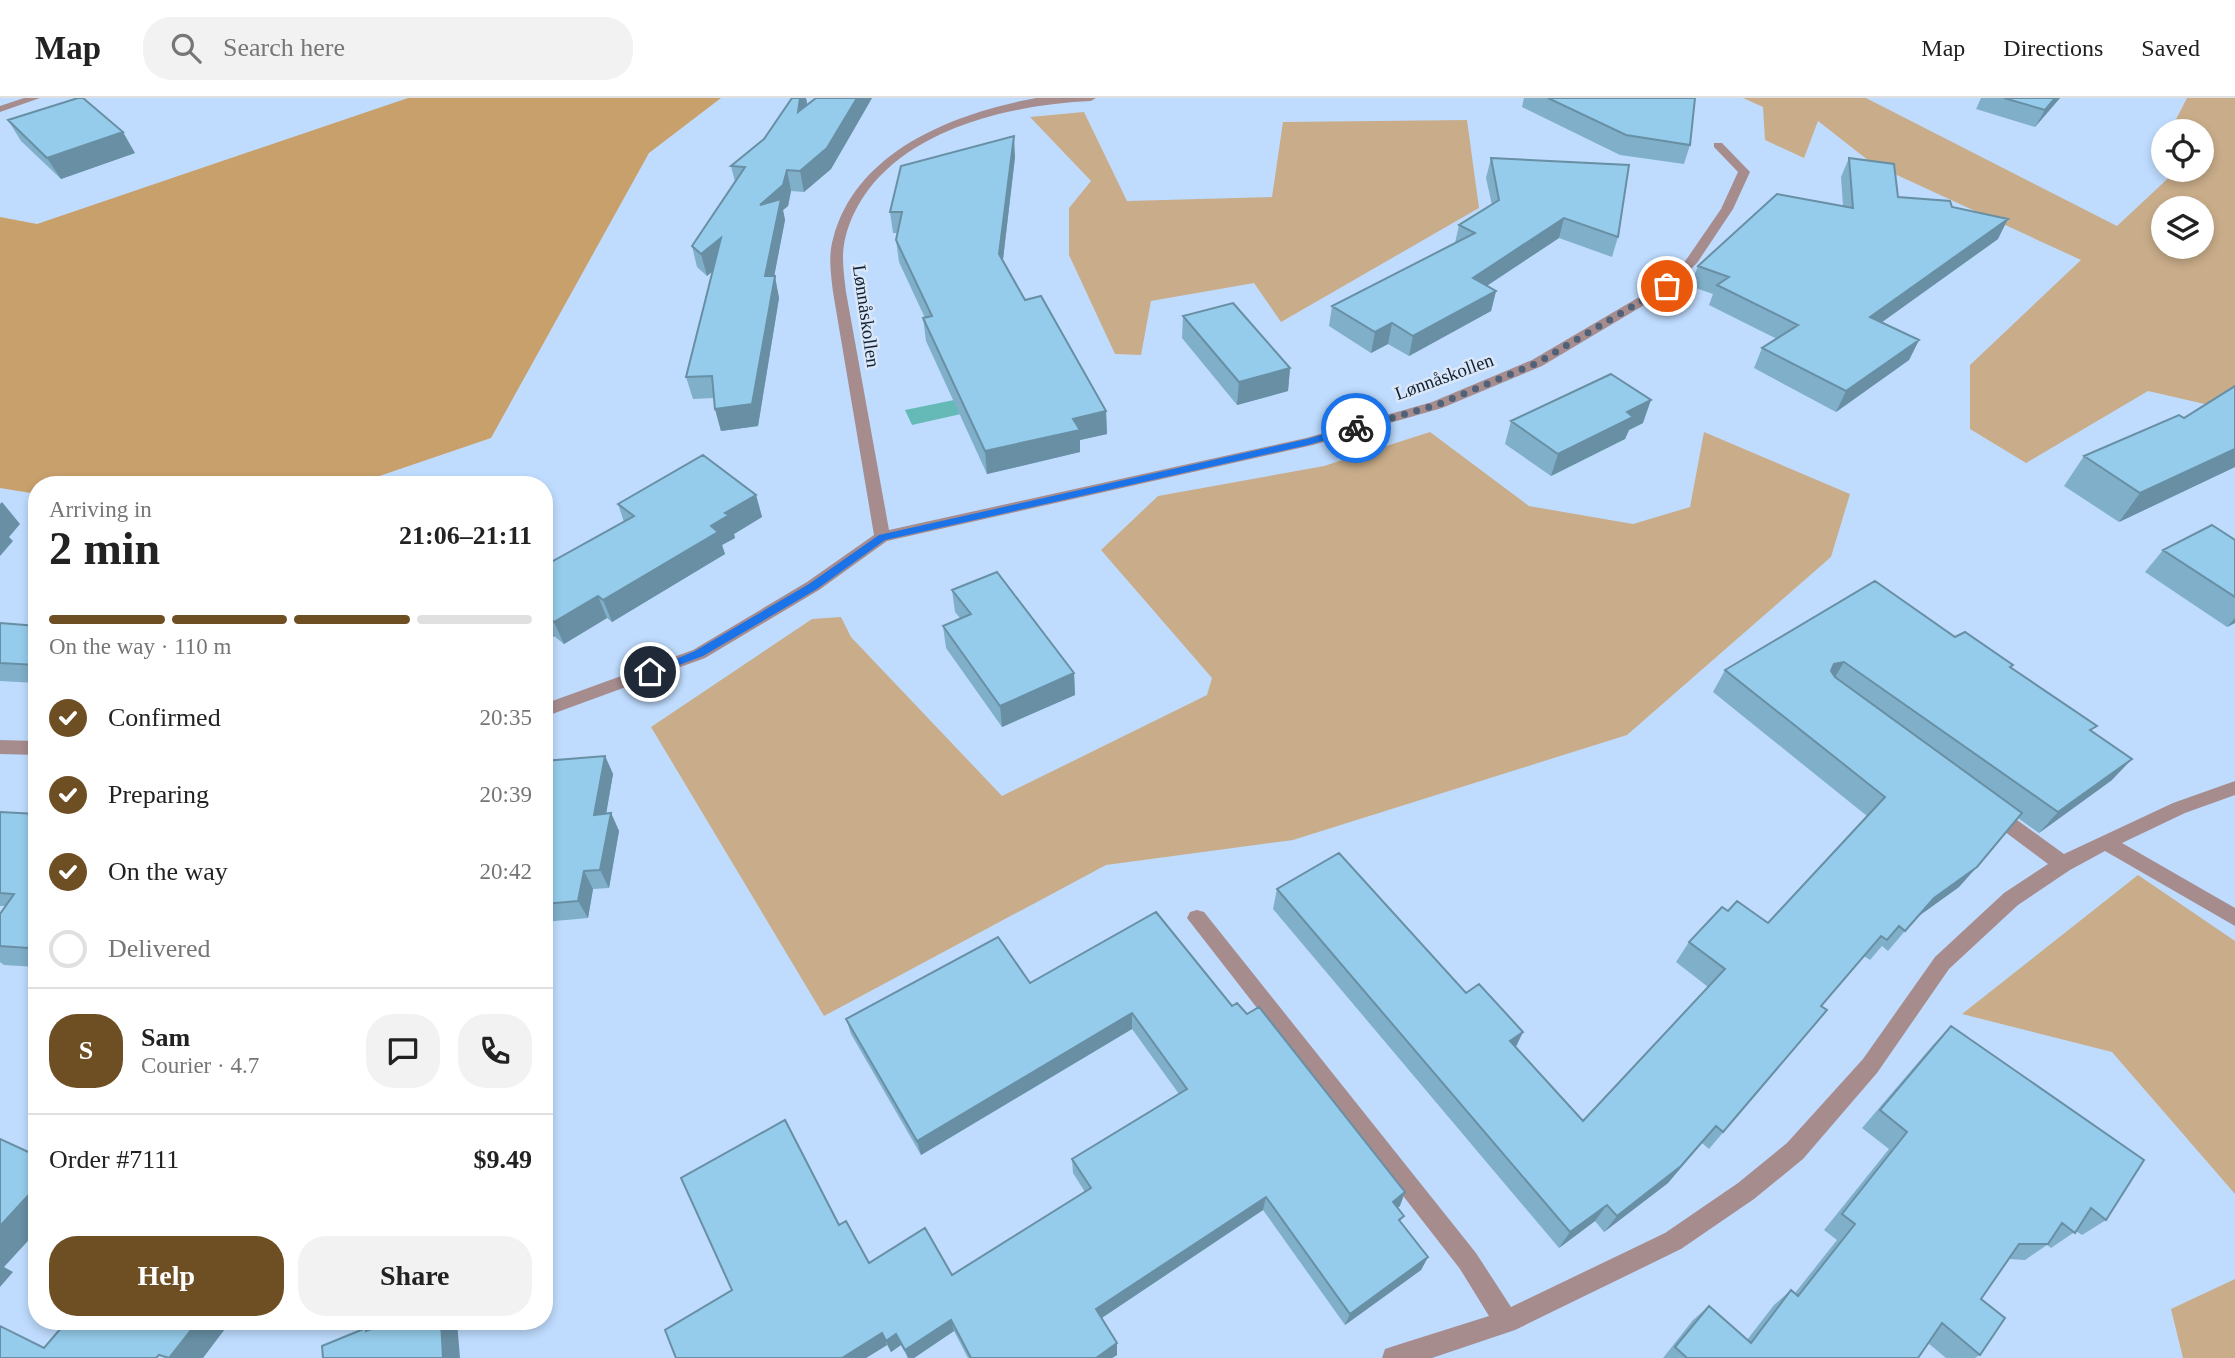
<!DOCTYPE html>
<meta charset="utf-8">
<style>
body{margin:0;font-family:"Times New Roman",serif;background:#f2f2f2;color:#222;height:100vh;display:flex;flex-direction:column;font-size:26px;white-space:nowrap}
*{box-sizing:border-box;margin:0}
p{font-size:23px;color:#767676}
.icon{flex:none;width:38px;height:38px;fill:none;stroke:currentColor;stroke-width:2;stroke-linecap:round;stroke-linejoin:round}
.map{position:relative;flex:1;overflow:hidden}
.details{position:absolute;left:28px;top:378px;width:525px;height:854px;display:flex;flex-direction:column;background:#fff;border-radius:28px;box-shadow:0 4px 10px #0003}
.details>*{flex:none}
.tools{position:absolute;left:2151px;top:21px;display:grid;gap:14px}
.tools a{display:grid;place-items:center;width:63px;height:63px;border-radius:50%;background:#fff;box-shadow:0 4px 10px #0003;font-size:35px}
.pin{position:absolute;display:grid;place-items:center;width:60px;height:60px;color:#fff;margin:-30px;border:4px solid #fff;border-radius:50%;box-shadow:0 2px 7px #0007}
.courier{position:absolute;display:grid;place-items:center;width:70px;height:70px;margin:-35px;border:5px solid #1a73e8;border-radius:50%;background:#fff;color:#222;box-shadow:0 2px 9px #0007}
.head em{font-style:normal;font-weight:700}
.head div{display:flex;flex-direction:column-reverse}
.head{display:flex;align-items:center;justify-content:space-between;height:119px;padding:0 21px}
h1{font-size:46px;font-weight:700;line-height:52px}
.bar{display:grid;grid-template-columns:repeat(4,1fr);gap:10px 7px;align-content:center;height:84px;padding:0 21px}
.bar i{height:9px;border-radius:5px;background:#e0e0e0}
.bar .selected{background:#6e4f24}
.bar p{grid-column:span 4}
.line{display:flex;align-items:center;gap:18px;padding:0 21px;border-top:2px solid #e0e0e0}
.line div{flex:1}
.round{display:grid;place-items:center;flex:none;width:74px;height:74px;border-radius:28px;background:#f2f2f2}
ol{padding:0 21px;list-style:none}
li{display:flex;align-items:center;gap:21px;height:77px}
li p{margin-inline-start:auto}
li .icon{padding:7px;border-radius:50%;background:#6e4f24;color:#fff;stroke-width:4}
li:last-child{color:#767676}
li i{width:38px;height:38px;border:4px solid #e0e0e0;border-radius:50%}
.action{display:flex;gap:14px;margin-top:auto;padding:14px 21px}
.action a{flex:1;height:80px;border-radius:28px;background:#6e4f24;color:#fff;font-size:28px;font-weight:700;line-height:80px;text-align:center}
.action a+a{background:#f2f2f2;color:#222}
header{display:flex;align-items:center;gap:42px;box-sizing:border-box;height:98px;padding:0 35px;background:#fff;border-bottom:2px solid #e0e0e0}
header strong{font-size:33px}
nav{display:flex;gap:38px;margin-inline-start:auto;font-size:24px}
.search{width:490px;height:63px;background:#f2f2f2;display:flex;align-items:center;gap:18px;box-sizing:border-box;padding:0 24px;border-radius:28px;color:#767676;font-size:26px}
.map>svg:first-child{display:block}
</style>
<header>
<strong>Map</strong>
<div class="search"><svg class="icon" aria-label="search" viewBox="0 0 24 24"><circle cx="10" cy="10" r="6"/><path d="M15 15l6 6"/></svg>Search here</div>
<nav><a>Map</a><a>Directions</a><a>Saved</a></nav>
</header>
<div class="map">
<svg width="2235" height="1260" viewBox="0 0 2235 1260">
<rect width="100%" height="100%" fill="#bfdcfe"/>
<path fill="#c9ad8a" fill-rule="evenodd" d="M1743,0H1866L2117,128L2177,72H2202V33H2170L2187,0H2235V313L2148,293L2026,365L1970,331V267L2081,162L1873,66L1818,23L1804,60L1765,42L1763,9ZM2163,110H2202V149H2163Z
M1084,14L1127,103L1272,99L1283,24L1467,22L1479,110L1281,224L1254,185L1151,203L1141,257L1115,256L1069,157V110L1091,83L1030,19Z
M1430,334L1529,408L1633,426L1690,409L1704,334L1850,396L1831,459L1627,637L1293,742L1106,767L824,918L651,629L812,521L841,519L851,539L1002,698L1207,597L1212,580L1101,452L1158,398L1324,368Z
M2138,777L2235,843V1096L2112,954L1962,916Z
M2235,1181V1260H2183L2171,1211Z"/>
<path fill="#c8a06c" d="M408,0H721L649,55L491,340L353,387H37V396L0,390V119L37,126Z"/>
<path fill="#65bab8" d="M954,302L961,316L912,327L905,312Z"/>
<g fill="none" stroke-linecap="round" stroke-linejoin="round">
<path fill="#a78c8e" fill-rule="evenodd" d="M24,0H40L0,14V8Z
M1036,0H1096L1091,3C1000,7 871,38 845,141C841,158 844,177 846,194L889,432L1306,340L1432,304L1532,262L1663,185L1686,162L1721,111L1738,74L1714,49V45H1722L1750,74L1733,111L1697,165L1671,191L1542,268L1442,310L1313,347L887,443L819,492L705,560L544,619V606L693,552L807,484L874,437L833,194C831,177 828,158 833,141C856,52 955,15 1036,0Z
M0,642L37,643V657L0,656Z
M2235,683V697L2185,715L2122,745L2235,810V828L2105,753L2070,772L2018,807L1949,871L1877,975L1803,1061L1754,1101L1681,1151L1515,1232L1432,1260H1382L1385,1251L1394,1248L1489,1218L1460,1171L1187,820L1190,814L1197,812L1204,814L1476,1155L1511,1209L1665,1135L1738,1085L1787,1045L1863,961L1935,859L2004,795L2048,766L1985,719L1983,714L1985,709L1992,707L1999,709L2064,756L2173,705Z"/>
</g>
<path fill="#80afca" d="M816,0H872L831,71L804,94L791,93L788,108L783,112L785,122L774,178L779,200L758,328L721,333L715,311L714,300L693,301L686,279L712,173L707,178L697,169L692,148L735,84L731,68L764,41L807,4L806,8Z
M1524,0H1695L1690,47L1684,66L1620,57L1522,9Z
M1981,0H2060L2035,29L1976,11Z
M8,22L135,55L61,81L21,43Z
M1015,59L1003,162L1025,202L1106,313L1107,336L1080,342V354L987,376L926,243L923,220H925L899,164L896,142L898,135H893L890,114Z
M1491,60L1618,139L1612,159L1559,140L1487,188L1496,193L1491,213L1409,258L1388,246L1371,255L1329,228L1332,208L1455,145L1459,127L1492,107L1486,80Z
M1849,60L1898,99L1952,109L1998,141L1881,224L1919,242L1909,262L1836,314L1754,270L1762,250L1777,241L1709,207L1713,196L1690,188L1698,168L1843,108L1841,79Z
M1183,218L1290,270L1288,293L1237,307L1182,240Z
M2235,288V369L2119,424L2064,388L2084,358L2184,320Z
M1511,323L1643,325L1629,332L1625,341L1551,378L1505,346Z
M756,397L762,419L734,436L735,440L722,447L725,456L612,524L607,520L564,546L554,538L544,544V468L624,424L618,406Z
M2235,442V525L2227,529L2145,474L2163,452Z
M952,492L1074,575L1075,597L1002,629L946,550L943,528L960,520L955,514Z
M0,525L37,528V585L0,583Z
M1955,539L2011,570L2092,633L2112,682L2039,735L2018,720L1959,789L1916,820L1888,853L1882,848L1870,862L1864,858L1821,908L1827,912L1709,1051L1702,1045L1668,1085L1604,1134L1595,1123L1559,1150L1273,811L1277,791L1515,949L1583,1023L1708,889L1676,864L1689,844L1728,813L1768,825L1867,718L1713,594L1725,572Z
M605,658L613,676L606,715H611L619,733L609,790L593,791L588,820L544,824V663Z
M0,714L37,716V869L4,867L0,864V816L6,808H0Z
M1030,885L1232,908L1400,1108L1397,1109L1401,1125L1428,1159L1421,1172L1345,1227L1263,1112L1102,1220L1117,1257L1112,1260H968L954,1233L914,1260H908L901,1247L891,1254L887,1247L866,1260L839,1127L869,1165L952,1177L1085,1094L1073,1075L1072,1061L1179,996L1132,931L921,1057L851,936L846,921Z
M1951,928L2106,1122L2082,1137L2076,1133L2051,1150L2047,1147L2025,1162L2008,1161L1981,1201L1980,1257L1975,1260H1946L1928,1245L1918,1260H1663L1693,1222L1709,1208L1747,1242L1774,1207L1791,1192L1795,1195L1837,1142L1824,1132L1889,1051L1862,1030L1933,947Z"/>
<path fill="#688fa4" d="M800,0H806L807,4L802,35L798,14Z
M857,0H872L831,71L804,94L800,73Z
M2055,0H2060L2035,29L2045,12Z
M123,34L135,55L61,81L47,60Z
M1014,38L1015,59L1001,178L999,156Z
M787,72L791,93L788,108L783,112L785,122L770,200L765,178L760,107Z
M1564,120L1559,140L1468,200L1473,180Z
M2008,121L1998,141L1860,240L1870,219Z
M721,140L726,162L707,178L701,156Z
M775,178L779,200L758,328L721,333L715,311Z
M1496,193L1491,213L1409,258L1413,238Z
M1392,225L1388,246L1371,255L1375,234Z
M1919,242L1909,262L1836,314L1846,293Z
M1290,270L1288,293L1237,307L1239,284Z
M1651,302L1643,325L1629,332L1625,341L1551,378L1558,356L1627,314Z
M1106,313L1107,336L1080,342V354L987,376L985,353L1073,321Z
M2235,351V369L2119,424L2140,395Z
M756,397L762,419L734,436L735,440L722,447L725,456L612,524L603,502L711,428L725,415Z
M2,404L20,426L9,439L13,443L0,458V406Z
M598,498L607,520L564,546L554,524Z
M544,516L554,538L544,544Z
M2235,520V525L2227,529Z
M1844,564L1831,586L1821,588L1834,566Z
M1074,575L1075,597L1002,629L1000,608Z
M605,658L613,676L603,734L594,717Z
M2132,661L2112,682L2039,735L2058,714Z
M611,715L619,733L609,790L600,772Z
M1977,769L1959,789L1916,820L1934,800Z
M584,773L593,791L588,820L578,803Z
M37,837V857L28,850Z
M1132,915V931L921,1057L917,1043Z
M1523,934L1514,953L1510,943Z
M1716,1028L1668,1085L1604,1134L1617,1118Z
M37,1088V1133L4,1169L13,1174L0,1189V1128Z
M1405,1094L1400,1108L1387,1117L1393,1104Z
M1266,1099L1263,1112L1097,1223L1096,1211Z
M1607,1107L1595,1123L1559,1150L1570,1134Z
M1428,1159L1421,1172L1345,1227L1350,1216Z
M951,1222L954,1233L914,1260H908L905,1252Z
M198,1223H231L203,1260H169Z
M441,1223H457L460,1260H443Z
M882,1235L887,1247L866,1260H842Z
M896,1236L901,1247L891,1254L886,1243Z
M1117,1245V1257L1112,1260H1096Z"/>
<path fill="#95cceb" stroke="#688fa4" stroke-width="2" d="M78,0H83L123,34L47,60L8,22Z
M792,0H800L798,14L816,0H857L827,50L800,73L787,72L783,87L760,107L781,101L765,178H775L752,306L715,311L712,278L686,279L721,140L701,156L692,148L745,69L731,68L764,41Z
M1548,0H1695L1690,47L1626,37Z
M2004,0H2055L2045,12Z
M1014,38L999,156L1025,202L1041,198L1106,313L1073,321L1080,332L985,353L923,220L932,218L896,142L902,114H890L901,68Z
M1491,60L1629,67L1618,139L1564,120L1473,180L1496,193L1413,238L1392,225L1375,234L1332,208L1475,135L1459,127L1499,102Z
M1849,60L1894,66L1898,99L1950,103L1952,109L2008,121L1870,219L1919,242L1846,293L1762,250L1798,227L1717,187L1729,179L1698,168L1777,96L1853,110Z
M1233,205L1290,270L1239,284L1183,218Z
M1611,276L1651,302L1627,314L1633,319L1558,356L1511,323Z
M2235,288V351L2140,395L2084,358L2179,317L2184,320Z
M703,357L756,397L725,415L729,417L711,428L718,434L603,502L598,498L554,524L544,515V468L634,418L618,406Z
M2212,427L2235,442V499L2163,452Z
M997,474L1074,575L1000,608L943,528L971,516L952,492Z
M1875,483L1955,539L1965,534L2013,567L2010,569L2097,628L2090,632L2132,661L2058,714L1844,564L1834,566L1831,573L1835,579L2022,715L1977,769L1934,800L1905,833L1899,828L1887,842L1881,838L1821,908L1827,912L1723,1034L1716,1028L1681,1068L1617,1118L1607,1107L1570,1134L1277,791L1339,755L1466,895L1479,886L1523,934L1510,943L1583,1023L1725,871L1689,844L1722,809L1728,813L1737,803L1768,825L1885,699L1725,572Z
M0,525L37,528V567L0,565Z
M605,658L594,717L611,715L600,772L584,773L578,803L544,806V663Z
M0,714L37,716V837L28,850L0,848V816L14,796L0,795Z
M1156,814L1232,908L1237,905L1247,916L1259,909L1405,1094L1393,1104L1404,1118L1399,1122L1428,1159L1350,1216L1266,1099L1096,1211L1117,1245L1096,1260H971L951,1222L905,1252L896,1236L886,1243L882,1235L842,1260H676L665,1232L732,1192L681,1080L785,1022L839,1127L846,1123L869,1165L925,1130L952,1177L1091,1090L1072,1061L1187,991L1132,915L917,1043L846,921L998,839L1030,885Z
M1951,928L2144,1062L2106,1122L2091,1110L2075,1135L2062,1125L2048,1146H2019L1981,1201L2005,1220L1980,1257L1942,1225L1918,1260H1687L1675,1249L1709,1208L1751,1245L1791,1192L1798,1198L1855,1126L1842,1116L1907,1034L1880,1012Z
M0,1041L37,1058V1088L0,1128Z
M67,1223H198L169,1260L159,1257L156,1260H0V1228L44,1250Z
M392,1223H441L443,1260H323L322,1248L366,1230V1233Z"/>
<path fill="#1a73e8" d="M1356,327L1361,330L1360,332L1308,347L885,442L817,491L703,558L650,578L645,574L695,553L809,486L879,437L1307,341Z"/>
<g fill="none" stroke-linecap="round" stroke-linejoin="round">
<path stroke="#4f6279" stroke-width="7" stroke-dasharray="0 12.6" d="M1356,330L1437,307L1537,265L1667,188"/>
</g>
<g text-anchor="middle" stroke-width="5" stroke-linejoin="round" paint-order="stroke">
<g font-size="19" fill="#132131" stroke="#d9e7f9">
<text transform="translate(867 218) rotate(82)" y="7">Lønnåskollen</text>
<text transform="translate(1444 278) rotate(-20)" y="7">Lønnåskollen</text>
</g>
</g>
</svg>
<div class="tools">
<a><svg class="icon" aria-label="locate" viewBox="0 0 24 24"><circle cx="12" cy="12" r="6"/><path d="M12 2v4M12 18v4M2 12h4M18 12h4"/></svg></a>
<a><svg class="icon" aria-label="layers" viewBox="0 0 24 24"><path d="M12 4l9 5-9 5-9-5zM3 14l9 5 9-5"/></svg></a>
</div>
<div class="pin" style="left:1667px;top:188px;background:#ea580c"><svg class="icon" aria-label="bag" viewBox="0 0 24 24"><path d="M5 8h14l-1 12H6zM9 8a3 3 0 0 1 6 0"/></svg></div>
<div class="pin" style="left:650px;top:574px;background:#1f2937"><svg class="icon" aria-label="home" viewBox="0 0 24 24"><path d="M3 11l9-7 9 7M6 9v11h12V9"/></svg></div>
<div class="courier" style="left:1356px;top:330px"><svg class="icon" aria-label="bike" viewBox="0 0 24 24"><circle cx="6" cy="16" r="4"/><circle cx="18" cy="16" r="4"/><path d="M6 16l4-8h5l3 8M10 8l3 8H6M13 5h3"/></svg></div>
<section class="details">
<div class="head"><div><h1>2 min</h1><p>Arriving in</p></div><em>21:06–21:11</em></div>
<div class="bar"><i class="selected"></i><i class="selected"></i><i class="selected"></i><i></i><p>On the way · 110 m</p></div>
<ol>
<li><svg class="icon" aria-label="check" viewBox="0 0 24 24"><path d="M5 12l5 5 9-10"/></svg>Confirmed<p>20:35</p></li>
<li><svg class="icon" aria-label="check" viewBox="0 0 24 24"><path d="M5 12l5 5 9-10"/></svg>Preparing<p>20:39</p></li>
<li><svg class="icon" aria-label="check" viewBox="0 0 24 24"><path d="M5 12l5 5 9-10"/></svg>On the way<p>20:42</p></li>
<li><i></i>Delivered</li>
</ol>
<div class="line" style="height:126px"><b class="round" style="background:#6e4f24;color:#fff">S</b><div><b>Sam</b><p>Courier · 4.7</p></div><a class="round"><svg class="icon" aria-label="chat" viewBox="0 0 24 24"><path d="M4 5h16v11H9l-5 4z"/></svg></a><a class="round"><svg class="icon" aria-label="phone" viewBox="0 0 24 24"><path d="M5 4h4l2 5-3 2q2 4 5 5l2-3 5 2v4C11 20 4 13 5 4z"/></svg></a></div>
<div class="line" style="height:91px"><div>Order #7111</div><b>$9.49</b></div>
<div class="action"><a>Help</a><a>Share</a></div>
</section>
</div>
